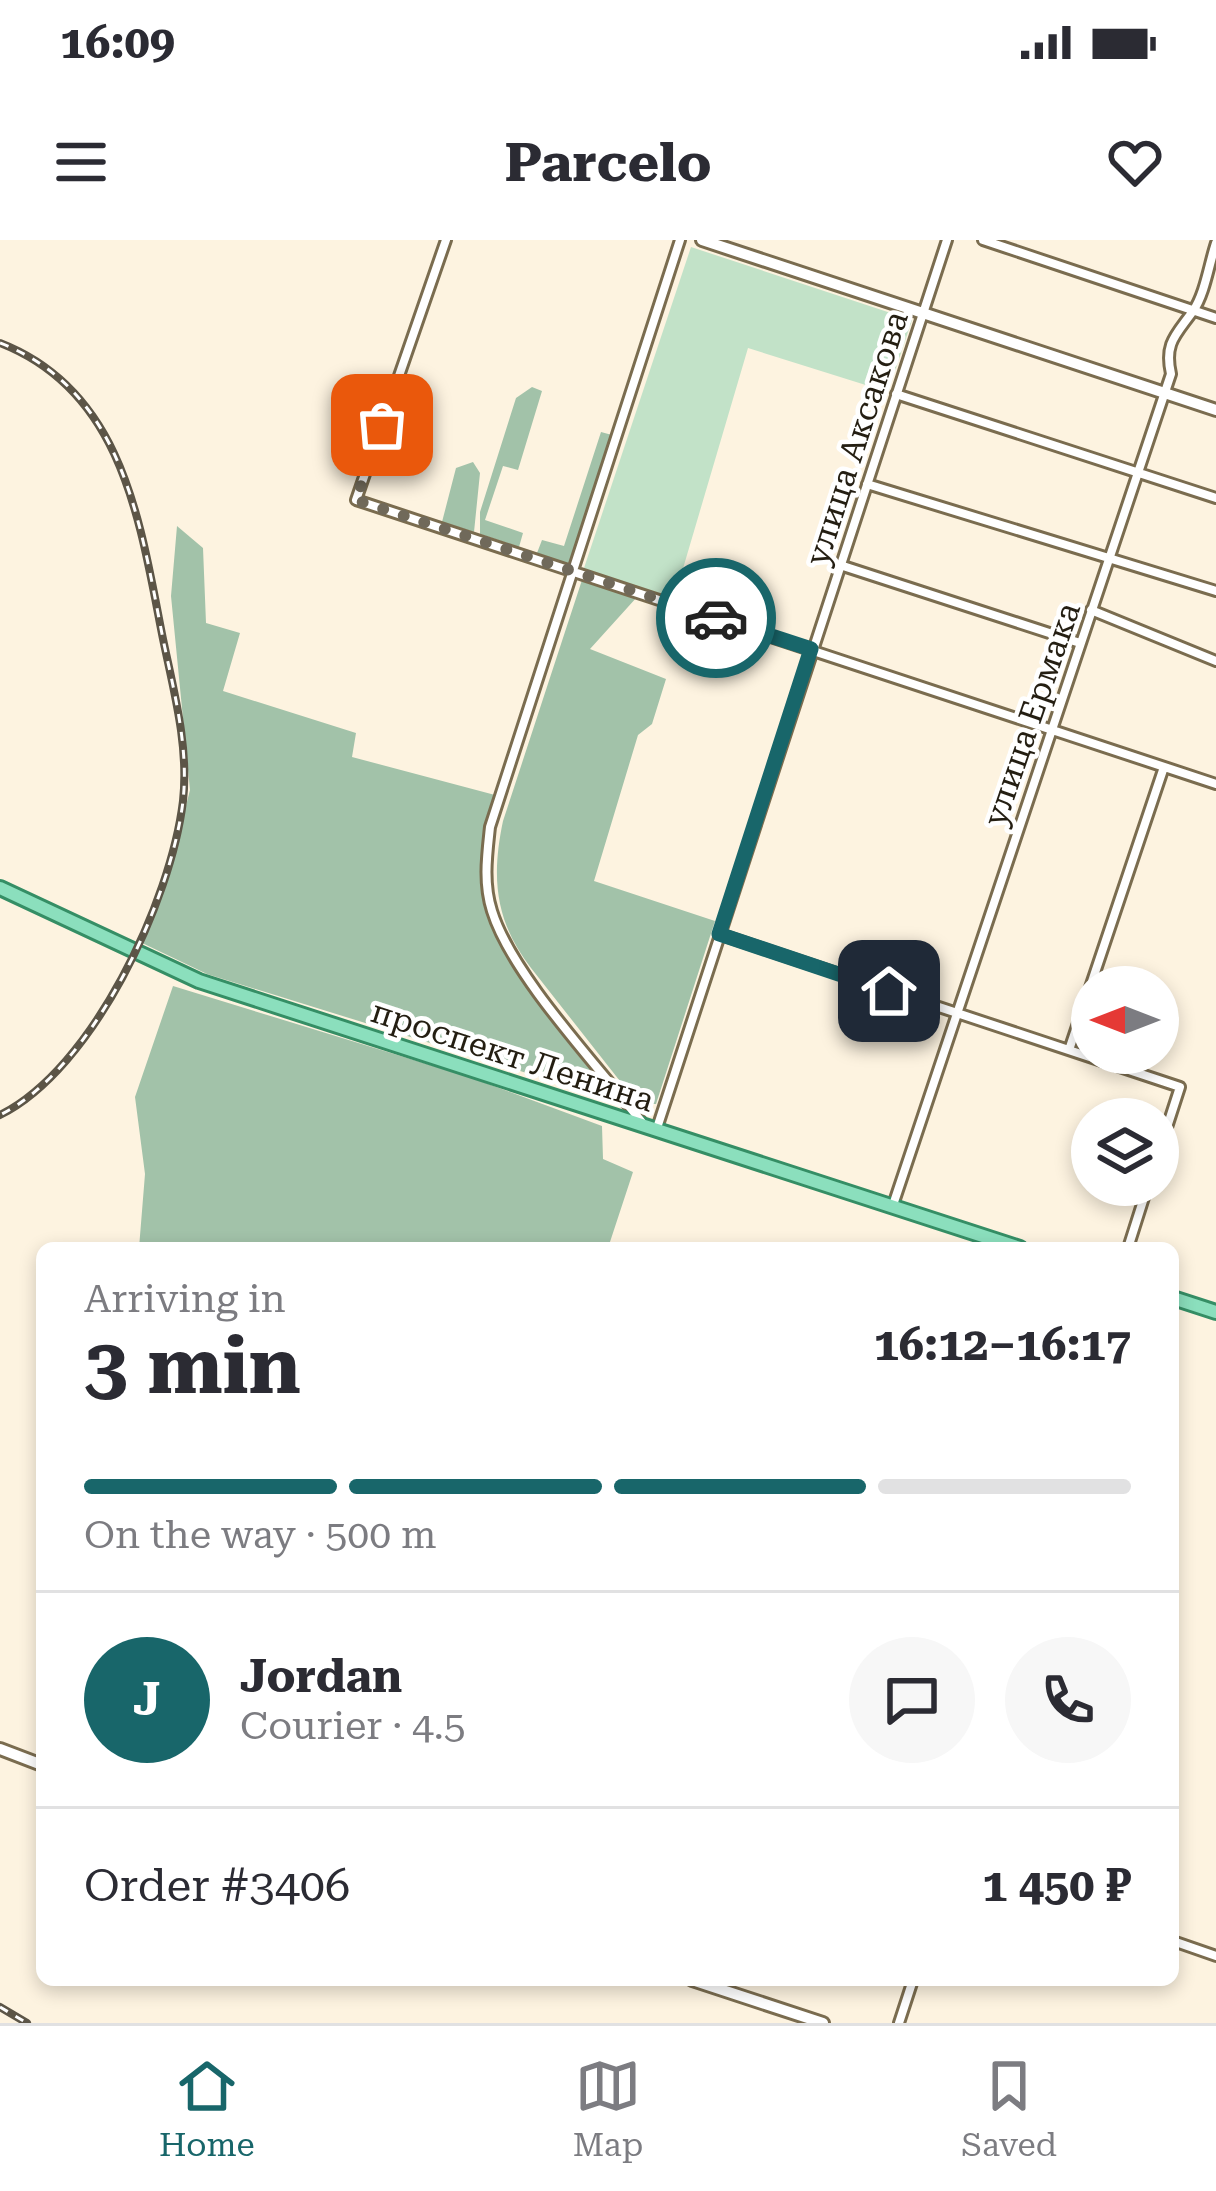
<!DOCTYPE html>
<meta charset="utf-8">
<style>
body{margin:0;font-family:"Roboto Serif",serif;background:#f7f7f7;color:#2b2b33;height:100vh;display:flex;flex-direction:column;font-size:45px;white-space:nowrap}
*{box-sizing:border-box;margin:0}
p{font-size:39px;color:#7c7c81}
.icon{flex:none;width:66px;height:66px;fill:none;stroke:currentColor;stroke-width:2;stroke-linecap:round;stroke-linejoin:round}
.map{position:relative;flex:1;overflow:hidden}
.details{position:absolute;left:36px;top:1002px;width:1143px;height:744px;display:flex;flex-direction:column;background:#fff;border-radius:18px;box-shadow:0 6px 18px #0003}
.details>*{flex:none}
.needle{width:78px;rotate:270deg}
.tools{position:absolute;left:1071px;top:726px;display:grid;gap:24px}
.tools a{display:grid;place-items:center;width:108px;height:108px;border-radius:50%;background:#fff;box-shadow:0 6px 18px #0003;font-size:60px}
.pin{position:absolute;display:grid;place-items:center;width:102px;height:102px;color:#fff;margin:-51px;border-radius:24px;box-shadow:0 6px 18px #0006}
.courier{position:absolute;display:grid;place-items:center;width:120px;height:120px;margin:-60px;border:9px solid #18666a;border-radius:50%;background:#fff;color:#222;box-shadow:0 3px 15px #0007}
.headline em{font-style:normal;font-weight:700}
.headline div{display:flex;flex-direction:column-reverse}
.headline{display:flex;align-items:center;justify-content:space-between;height:204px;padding:0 48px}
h1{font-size:78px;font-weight:700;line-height:90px}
.bar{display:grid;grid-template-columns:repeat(4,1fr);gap:18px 12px;align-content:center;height:144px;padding:0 48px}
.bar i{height:15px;border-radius:9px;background:#e1e1e2}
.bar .active{background:#18666a}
.bar p{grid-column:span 4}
.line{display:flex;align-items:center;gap:30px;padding:0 48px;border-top:3px solid #e1e1e2}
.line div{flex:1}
.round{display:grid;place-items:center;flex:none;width:126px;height:126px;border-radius:63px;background:#f7f7f7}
.status{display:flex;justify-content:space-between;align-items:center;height:84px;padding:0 60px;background:#fff;direction:ltr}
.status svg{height:33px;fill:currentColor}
header{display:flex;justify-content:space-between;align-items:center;height:156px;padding:0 48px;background:#fff;font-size:54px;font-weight:700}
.menu{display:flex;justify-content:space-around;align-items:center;height:168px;border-top:3px solid #e1e1e2;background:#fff;font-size:33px;color:#7c7c81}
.menu a{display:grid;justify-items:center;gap:6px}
.menu .active{color:#18666a}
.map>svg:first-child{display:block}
</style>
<div class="status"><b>16:09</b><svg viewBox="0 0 49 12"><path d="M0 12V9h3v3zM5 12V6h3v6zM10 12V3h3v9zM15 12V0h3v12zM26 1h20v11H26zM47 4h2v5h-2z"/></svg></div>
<header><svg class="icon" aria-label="menu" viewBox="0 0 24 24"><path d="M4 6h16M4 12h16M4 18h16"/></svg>Parcelo<svg class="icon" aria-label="heart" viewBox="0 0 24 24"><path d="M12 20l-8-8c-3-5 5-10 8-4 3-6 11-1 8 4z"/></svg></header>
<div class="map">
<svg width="1216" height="1783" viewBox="0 0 1216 1783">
<rect width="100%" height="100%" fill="#fdf3e0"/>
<path fill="#c2e2c8" d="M691,7L912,80L888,152L748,108L674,359L583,331Z"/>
<path fill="#a2c2a9" d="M532,147L542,151L518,230L503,226L485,280L523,293L519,307L480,294V272L516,158Z
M601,192L612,195L569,324L537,313L542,300L564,306Z
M473,222L480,233L474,292L442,282L456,228Z
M177,286L203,308L206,383L240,393L223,451L356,493L352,517L495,555C492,573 483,592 483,610C478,710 557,785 614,860L207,734L140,702L165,649L190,550L171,356Z
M582,340L637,357L590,409L666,439L652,484L638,495L594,641L715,681L656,864H638L531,728C495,681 491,638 503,581Z
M173,746L469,837L602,886L603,919L633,932L608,1008H139L145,934L135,857Z"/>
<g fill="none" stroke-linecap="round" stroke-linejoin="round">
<defs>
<path id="minor" d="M446,0L356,260L1216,544
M983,0L1216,78
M896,154L1216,258
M867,244L1216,351
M840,325L1080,403
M1091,370L1216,421
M719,694L1180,847L1158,915
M1069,810L1164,527
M644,885C600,828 512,736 492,671C483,643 487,615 490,587L680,0
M657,888L947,0
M893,965L1171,134C1164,103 1176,95 1193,71C1205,54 1209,24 1216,3
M1128,1008L1148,945
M1173,1701L1216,1716
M899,1783L913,1740"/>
<path id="tertiary" d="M0,1509L42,1525
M692,1740L823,1783"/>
<path id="secondary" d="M702,0L1216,170"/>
<path id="primary" d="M0,648L199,741L1020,1008
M1173,1058L1216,1072"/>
</defs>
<use href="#minor" stroke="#7a6c4f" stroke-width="14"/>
<use href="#tertiary" stroke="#7a6c4f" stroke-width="16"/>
<use href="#secondary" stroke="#7a6c4f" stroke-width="16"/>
<use href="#primary" stroke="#358e65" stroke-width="18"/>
<use href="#minor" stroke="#fff" stroke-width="8"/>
<use href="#tertiary" stroke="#fff" stroke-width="10"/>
<use href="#secondary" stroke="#fff" stroke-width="10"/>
<use href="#primary" stroke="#8bdfbd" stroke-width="12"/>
<defs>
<path id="rail" d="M0,103C124,151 140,283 163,399C174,452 189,507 183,561C171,661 93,829 0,875
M0,1767L27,1783"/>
</defs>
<use href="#rail" stroke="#5c5547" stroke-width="8"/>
<use href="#rail" stroke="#fff" stroke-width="3" stroke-dasharray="9" stroke-linecap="butt"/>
</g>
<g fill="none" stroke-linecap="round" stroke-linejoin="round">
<path stroke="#70695a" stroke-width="12" stroke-dasharray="0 21.6" d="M382,185L356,260L716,378"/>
<path stroke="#18666a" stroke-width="15" d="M716,378L811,409L719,694L889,751"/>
</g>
<g text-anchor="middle" stroke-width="9" stroke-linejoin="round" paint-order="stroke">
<g font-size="33" fill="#241e12" stroke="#fff">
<text transform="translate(856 198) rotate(-72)" y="12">улица Аксакова</text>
<text transform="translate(1031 474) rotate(-71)" y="12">улица Ермака</text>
<text transform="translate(513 815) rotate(18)" y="12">проспект Ленина</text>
</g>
</g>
</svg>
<div class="tools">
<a><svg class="needle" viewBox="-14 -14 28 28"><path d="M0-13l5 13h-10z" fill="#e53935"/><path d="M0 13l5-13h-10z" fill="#7c7c81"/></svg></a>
<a><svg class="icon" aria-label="layers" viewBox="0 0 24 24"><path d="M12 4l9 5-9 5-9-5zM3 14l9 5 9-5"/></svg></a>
</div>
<div class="pin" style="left:382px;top:185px;background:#ea580c"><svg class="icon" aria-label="bag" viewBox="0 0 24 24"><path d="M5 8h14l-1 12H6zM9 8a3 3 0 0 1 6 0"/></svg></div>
<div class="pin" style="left:889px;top:751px;background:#1f2937"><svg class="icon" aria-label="home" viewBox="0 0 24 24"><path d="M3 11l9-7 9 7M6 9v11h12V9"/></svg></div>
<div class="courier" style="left:716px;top:378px"><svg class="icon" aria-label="car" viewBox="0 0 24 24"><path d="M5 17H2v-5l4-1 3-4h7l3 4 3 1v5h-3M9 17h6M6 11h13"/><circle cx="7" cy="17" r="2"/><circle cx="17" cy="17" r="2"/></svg></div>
<section class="details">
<div class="headline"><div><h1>3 min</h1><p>Arriving in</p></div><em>16:12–16:17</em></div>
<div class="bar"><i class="active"></i><i class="active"></i><i class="active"></i><i></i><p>On the way · 500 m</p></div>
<div class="line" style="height:216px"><b class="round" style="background:#18666a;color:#fff">J</b><div><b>Jordan</b><p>Courier · 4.5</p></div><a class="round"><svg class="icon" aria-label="chat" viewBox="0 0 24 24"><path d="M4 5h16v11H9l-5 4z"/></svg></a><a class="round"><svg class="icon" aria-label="phone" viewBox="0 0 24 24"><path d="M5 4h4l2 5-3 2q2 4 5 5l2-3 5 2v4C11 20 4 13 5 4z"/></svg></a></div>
<div class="line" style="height:156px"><div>Order #3406</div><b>1 450 ₽</b></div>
</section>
</div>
<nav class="menu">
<a class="active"><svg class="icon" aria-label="home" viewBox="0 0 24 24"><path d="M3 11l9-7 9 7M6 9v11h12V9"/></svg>Home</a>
<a><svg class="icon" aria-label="map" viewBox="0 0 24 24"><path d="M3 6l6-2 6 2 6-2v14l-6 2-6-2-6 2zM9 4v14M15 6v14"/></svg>Map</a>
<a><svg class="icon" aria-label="saved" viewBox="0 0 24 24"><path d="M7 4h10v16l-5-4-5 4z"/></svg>Saved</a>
</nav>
